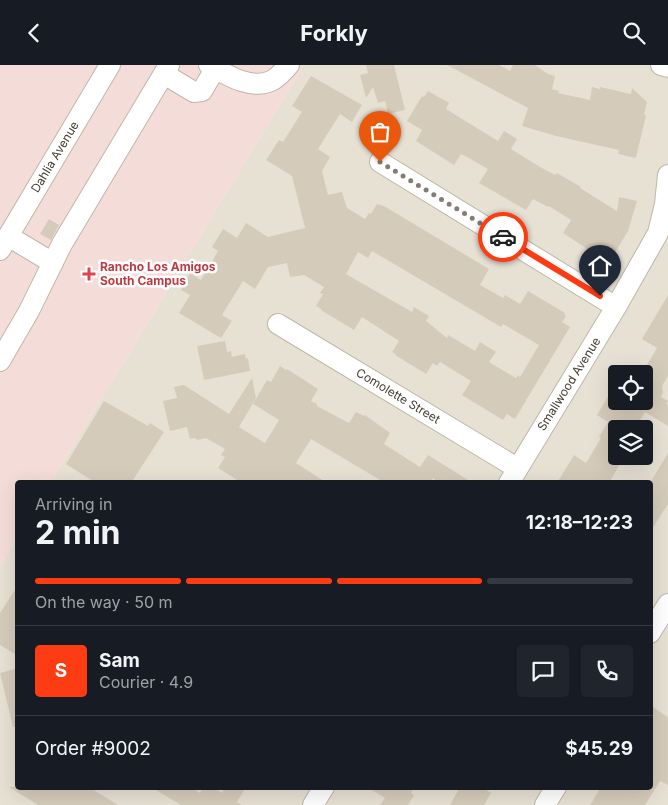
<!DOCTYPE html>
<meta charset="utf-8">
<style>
body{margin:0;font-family:Inter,sans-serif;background:#20242c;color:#f1f3f6;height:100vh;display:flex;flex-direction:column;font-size:19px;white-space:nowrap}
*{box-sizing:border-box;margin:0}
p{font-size:16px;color:#9ea1a6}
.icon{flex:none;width:28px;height:28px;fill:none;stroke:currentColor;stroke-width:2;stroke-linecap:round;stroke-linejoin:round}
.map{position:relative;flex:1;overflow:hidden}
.drawer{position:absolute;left:15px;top:415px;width:638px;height:310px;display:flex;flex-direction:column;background:#171b24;border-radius:5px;box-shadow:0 5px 20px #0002}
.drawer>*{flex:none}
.buttons{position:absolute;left:608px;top:300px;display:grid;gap:10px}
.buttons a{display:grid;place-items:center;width:45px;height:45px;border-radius:5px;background:#171b24;box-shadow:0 5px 20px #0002;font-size:25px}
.pin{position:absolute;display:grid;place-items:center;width:42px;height:42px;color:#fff;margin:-51px -21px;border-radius:50% 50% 50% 0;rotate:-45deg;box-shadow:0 0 5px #0007}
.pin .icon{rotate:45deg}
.courier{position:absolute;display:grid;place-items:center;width:50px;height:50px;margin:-25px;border:4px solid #fd3c13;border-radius:50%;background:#fff;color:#222;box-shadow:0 1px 6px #0007}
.headline em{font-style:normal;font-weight:700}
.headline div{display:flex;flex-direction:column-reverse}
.headline{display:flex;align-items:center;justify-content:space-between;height:85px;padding:0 20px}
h1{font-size:32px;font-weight:700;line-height:38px}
.bar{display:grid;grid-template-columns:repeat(4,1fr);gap:8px 5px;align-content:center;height:60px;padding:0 20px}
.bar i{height:6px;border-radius:4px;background:#363941}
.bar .current{background:#fd3c13}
.bar p{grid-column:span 4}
.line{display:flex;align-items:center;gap:12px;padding:0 20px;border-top:1px solid #363941}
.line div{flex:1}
.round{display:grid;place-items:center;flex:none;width:52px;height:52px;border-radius:5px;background:#20242c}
header{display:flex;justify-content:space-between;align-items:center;height:65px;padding:0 20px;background:#171b24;font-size:22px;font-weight:700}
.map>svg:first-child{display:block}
</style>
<header><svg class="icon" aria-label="back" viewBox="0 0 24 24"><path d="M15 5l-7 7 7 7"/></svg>Forkly<svg class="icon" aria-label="search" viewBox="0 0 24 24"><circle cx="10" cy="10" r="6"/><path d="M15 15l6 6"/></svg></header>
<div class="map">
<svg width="668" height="740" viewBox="0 0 668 740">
<rect width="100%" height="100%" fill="#f3efe6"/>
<path fill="#e7e1d4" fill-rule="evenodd" d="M304,0H668V740H0V502L17,473L18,722H650V418L51,417ZM616,309H644V336H616ZM616,364H644V391H616Z"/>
<path fill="#f4ddd9" d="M0,0H304L51,417L18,418L17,473L0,502Z"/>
<path fill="#d5cbbb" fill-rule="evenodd" d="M366,0H394L405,45L388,49L385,36L378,38L373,22L366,33L360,10L368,8Z
M447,0H499L510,6L513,0H535L548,9L555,11L552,24L559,26L558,28L590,35L592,22L600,24V22L631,29L632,23L647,37L644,49L646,51L636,92L635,93L618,89L619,85L556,71L522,61L528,43Z
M311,11L362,40L352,57L340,49L318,84L330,92L322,106L328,130L342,127L347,143L365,154L369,148L371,149L377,139L384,141L489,204L480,220L503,233L505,230L520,239L528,226L565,248L564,249L566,251L562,257L570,262L515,354L507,349L503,355L462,330L471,316L440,297L437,301L433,298L426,309L395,290L396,289L392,287L399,276L362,252L354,265L321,245V244L316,241L323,229L320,228L324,222L304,210L290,212L287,198L268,202L255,224L243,216L222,250L232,256L221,273L179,248L190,230L181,225L190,208L201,215L218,186L212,182L223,164L237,173L246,158L268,172L305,163L292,111L266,95L279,75L283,77L302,47L292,41ZM372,186L501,262L503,259L539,280L520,312L518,310L516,313L489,297L496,287L480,277L475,286L448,270L447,273L426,256L429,251L414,242L412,247L346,209L358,187L368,193Z
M428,26L449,38L446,44L498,76L504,66L517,74L511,84L540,102L555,110L557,108L581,122L580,123L617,146L619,132L637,136L628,166L613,191L605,186L601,193L563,168L571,155L549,141L548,142L533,134L526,145L479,118L488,104L467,92L461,89L454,100L416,76L422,65L407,56L422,31L424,32Z
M49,154L59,160L51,175L40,169Z
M668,230V311L662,321L663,327L661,332L668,336L666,339L668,340V361L645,347L635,364H616V394L621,397L609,418H557L574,390L586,398L601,373L599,372L608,357L597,350L616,318V336H644V305L657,283L642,274Z
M225,276L227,287L231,286L232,292L245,289L246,294L248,293L250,306L204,315L197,281Z
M280,301L286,305L287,304L318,324L311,336L317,339V341L349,358L356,347L364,351L365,350L390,368L384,379L420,402L428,390L473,418H439L433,413L431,418H385L311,374L296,398L327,418H242L218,403L225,392L221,390L225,384L206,373L198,375L194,373L190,374L187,362L170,366L163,336L177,333L174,322L184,320L229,349L252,313L256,333L239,362L265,378L279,355L253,339L267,315L271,317Z
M104,336L148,361L150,358L164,367L131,418H96L66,399Z
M668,388V439L650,467V418Z
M18,520V591L0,580V548Z
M18,603V662H13L0,608Z
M650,640L668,652V720L660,716L645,740H590L601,722H650Z
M9,722H89L118,740H38Z
M151,722H190L200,728L203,722H212L222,728L225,722H246L237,737L242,740H181Z
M367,722H414L411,728L414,730L408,740H380L385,733Z
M460,722H482L491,728L484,740H450Z"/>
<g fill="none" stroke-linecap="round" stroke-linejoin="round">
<defs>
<path id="minor" d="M209,0C227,10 250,25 271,16C278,13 284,5 289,0
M661,0L668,2
M164,9L194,27L202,26L215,4
M380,97L616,242
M8,171L53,198
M0,185L110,0
M278,259L517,403
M0,296L29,246L62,179L169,0
M509,418L616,242L658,168L665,139L668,110
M650,568L668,539
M313,740L324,722
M545,740L556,722"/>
</defs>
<use href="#minor" stroke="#bfb7a8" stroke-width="22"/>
<use href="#minor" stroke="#fff" stroke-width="20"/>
</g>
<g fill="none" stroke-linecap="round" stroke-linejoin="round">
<path stroke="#837d73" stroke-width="5" stroke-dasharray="0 9" d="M380,97L503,172"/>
<path stroke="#fd3c13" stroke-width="6" d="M503,172L600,231"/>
</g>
<path fill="#e0444e" stroke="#fff" stroke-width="2" d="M86.5 201.5h5v5h5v5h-5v5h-5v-5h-5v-5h5z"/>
<g text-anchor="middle" stroke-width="5" stroke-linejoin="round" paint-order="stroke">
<g font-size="12" fill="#464035" stroke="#fff">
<text transform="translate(55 92) rotate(-59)" y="4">Dahlia Avenue</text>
<text transform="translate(569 319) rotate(-58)" y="4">Smallwood Avenue</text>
<text transform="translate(398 331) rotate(31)" y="4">Comolette Street</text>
</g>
<g font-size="12" font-weight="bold" fill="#be3a42" stroke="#fff" text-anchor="start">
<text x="100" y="206">Rancho Los Amigos<tspan x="100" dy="14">South Campus</tspan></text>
</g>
</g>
</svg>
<div class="buttons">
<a><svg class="icon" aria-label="locate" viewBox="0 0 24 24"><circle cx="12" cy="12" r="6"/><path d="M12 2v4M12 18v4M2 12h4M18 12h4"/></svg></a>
<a><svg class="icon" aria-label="layers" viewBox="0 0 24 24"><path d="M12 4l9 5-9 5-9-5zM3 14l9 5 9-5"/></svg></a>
</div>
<div class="pin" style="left:380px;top:97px;background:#ea580c"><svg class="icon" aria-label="bag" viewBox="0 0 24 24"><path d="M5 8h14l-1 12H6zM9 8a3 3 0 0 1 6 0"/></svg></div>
<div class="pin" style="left:600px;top:231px;background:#1f2937"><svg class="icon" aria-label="home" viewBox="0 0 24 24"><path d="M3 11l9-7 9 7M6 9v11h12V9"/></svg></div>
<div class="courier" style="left:503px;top:172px"><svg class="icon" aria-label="car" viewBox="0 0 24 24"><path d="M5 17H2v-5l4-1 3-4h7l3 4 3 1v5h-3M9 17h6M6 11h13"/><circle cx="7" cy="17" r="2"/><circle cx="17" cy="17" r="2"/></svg></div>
<section class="drawer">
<div class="headline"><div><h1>2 min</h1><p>Arriving in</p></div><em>12:18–12:23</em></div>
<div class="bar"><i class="current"></i><i class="current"></i><i class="current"></i><i></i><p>On the way · 50 m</p></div>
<div class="line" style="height:90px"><b class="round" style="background:#fd3c13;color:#fff">S</b><div><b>Sam</b><p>Courier · 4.9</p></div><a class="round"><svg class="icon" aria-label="chat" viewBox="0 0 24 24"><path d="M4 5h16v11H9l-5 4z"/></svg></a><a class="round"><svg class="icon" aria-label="phone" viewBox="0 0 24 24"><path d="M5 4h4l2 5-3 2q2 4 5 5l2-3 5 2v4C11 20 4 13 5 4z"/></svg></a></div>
<div class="line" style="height:65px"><div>Order #9002</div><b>$45.29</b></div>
</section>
</div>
